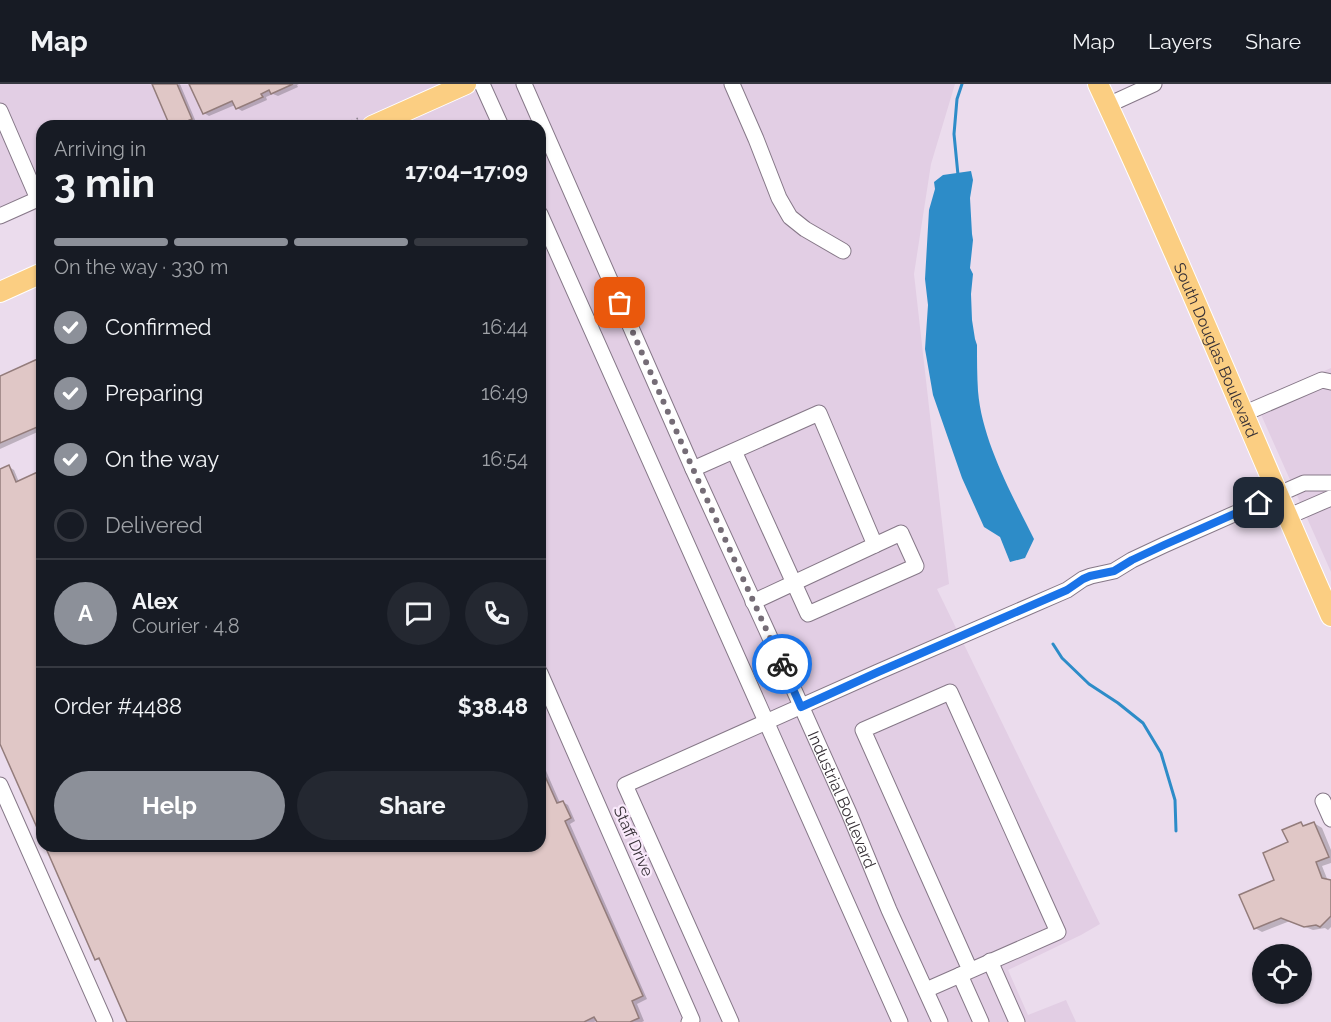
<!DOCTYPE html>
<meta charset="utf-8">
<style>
body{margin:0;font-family:Raleway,sans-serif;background:#242831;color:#f1f3f6;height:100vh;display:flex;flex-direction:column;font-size:22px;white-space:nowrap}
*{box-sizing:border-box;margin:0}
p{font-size:20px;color:#9ea1a6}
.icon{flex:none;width:33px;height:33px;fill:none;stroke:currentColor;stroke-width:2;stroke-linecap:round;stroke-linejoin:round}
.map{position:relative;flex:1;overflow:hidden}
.details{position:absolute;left:36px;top:36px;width:510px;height:732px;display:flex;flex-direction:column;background:#171b24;border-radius:18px;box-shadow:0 2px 4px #0004}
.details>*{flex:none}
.buttons{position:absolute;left:1252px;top:860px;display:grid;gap:12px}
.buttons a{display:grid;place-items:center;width:60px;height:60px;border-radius:50%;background:#171b24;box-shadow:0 2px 4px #0004;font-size:30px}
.pin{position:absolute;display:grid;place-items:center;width:51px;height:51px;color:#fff;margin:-26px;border-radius:12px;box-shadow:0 3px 9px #0006}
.courier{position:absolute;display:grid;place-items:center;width:60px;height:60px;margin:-30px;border:4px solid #1a73e8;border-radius:50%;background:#fff;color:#222;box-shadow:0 2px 8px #0007}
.overview em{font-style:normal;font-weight:700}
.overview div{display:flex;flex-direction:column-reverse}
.overview{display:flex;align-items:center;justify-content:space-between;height:102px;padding:0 18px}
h1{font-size:39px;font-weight:700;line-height:45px}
.bar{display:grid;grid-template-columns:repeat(4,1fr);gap:9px 6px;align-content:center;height:72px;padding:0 18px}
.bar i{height:8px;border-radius:4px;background:#363941}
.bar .current{background:#8c9099}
.bar p{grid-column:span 4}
.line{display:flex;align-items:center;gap:15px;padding:0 18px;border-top:2px solid #363941}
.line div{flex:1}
.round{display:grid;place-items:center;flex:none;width:63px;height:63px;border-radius:32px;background:#242831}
ol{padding:0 18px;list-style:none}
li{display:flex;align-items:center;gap:18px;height:66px}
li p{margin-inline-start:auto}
li .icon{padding:6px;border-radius:50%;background:#8c9099;color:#fff;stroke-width:4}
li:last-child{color:#9ea1a6}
li i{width:33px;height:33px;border:3px solid #363941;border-radius:50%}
.primary-button{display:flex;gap:12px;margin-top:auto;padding:12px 18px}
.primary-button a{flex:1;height:69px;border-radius:36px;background:#8c9099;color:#fff;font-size:24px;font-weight:700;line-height:69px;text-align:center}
.primary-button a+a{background:#242831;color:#f1f3f6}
header{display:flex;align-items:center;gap:36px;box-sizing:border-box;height:84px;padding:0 30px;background:#171b24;border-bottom:2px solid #363941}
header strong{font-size:28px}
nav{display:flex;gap:33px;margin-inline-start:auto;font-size:21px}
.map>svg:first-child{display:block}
</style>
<header>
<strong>Map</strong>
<nav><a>Map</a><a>Layers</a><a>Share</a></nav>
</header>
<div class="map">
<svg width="1331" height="938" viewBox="0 0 1331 938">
<rect width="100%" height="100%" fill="#ebdced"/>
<path fill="#e2cee4" d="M0,0H955L931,80L914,190L949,500L937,505L1100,840L1081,851L1008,886L1028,931L1066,916L1076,938H527L540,762V42H42V123L0,141Z
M1331,284V488L1255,317Z"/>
<path fill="#2d8cc8" d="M971,87L973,96L970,114L972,150L973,156L970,184L973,190L971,210L972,236L975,255L977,261C977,276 977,292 978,307C982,357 1012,411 1034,455L1025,474L1010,478L1000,453L984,443L962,394L933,311L925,265L928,221L925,195L929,126L935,105L934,98L943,91Z"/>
<path fill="#0003" d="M155,0H180L196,38L187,42H172Z
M191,0H299L297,1L298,3L278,12L273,10L266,13L267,16L242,27L237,24L235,21L209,32L204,29Z
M42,275V346L0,365V293Z
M9,383L14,386L19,398L42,388V751L0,657V387Z
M540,673L560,719L563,718L568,721L575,737L570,740L647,915L637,920L644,937L642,938H598V936L594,938H129L102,878L97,875L47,762H540Z
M1314,739L1322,744L1331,766V779L1322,782L1328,797H1331V843L1328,846L1325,844L1313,846L1290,837L1262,848L1255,844L1276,797L1290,759L1301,740L1306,743Z"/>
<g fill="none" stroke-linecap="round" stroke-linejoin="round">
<path stroke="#2d8cc8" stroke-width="3" d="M958,91L954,50L957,15L962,0
M1053,560L1062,574L1089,600L1118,619L1143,639L1161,669L1175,716L1176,747"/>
</g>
<path fill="#e0c7c6" stroke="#937c7b" stroke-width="1.5" d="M152,0H177L192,35L176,42H170Z
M189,0H293L271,10L269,6L261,10L263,13L236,25L232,17L203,30Z
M42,273V341L0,359V292Z
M9,381L16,398L42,386V755L0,660V385Z
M540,681L557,719L563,717L571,734L565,737L643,912L632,917L639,934L630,938H597L594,933L584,938H127L99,874L95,876L45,762H540Z
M1301,738L1303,742L1314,738L1329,773L1316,778L1322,794L1331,796V832L1320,843L1316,841L1304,843L1281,834L1254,845L1239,811L1274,796L1263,769L1288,758L1282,746Z"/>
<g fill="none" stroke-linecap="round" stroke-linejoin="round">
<defs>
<g id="minor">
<path d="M482,0L501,42"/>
<path id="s1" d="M524,0L693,385L794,606L849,729L889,826L940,938"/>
<path d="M732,0L756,55L779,114L790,133L805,145L843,167"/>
<path d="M1108,21L1154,0"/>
<path d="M0,27L38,115L0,132"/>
<path d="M540,130L900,938"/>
<path d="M1243,330L1322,296L1331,298"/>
<path d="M693,385L819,329L875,461L901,449L916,482L808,530L734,367"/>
<path d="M1287,433L1331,414"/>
<path d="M753,518L875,461"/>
<path d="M540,589L692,936L689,938"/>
<path d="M0,701L105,938"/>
<path d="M1323,717L1331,735"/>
<path d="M990,877L1017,938"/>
<path d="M960,891L981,938"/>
<path d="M926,906L1058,848L950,608L863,646L970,886"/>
<path d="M731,938L625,701L878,588L1067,506L1083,495L1091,492L1114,487L1132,476L1164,461L1304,399H1331"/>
</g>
<g id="major">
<path id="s2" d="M1098,0C1180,175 1253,355 1331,532"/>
<path d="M372,42L466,0"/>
<path d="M0,208L42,189"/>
</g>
</defs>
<use href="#minor" stroke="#867888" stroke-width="17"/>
<use href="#major" stroke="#fff" stroke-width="22"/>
<path stroke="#8e848f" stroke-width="2" stroke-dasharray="1.5 4.5" stroke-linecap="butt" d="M340,42L361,33"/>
<use href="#minor" stroke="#fff" stroke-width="15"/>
<use href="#major" stroke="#fbce82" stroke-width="20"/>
</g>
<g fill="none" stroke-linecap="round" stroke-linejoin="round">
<path stroke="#756c76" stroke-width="6" stroke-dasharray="0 10.8" d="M620,219L693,385L782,580"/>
<path stroke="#1a73e8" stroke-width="8" d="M782,580L801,623L878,588L1067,506L1083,495L1090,492L1114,487L1132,476L1164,461L1259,419"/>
</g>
<g text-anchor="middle" stroke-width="4.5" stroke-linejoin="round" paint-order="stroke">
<g font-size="16" fill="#363036" stroke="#f9e9fb">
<text dy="6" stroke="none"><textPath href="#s2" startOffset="291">South Douglas Boulevard</textPath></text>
<text dy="6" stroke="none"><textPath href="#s1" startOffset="783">Industrial Boulevard</textPath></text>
<text transform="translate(634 757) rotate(66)" y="6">Staff Drive</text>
</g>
</g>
</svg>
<div class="buttons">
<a><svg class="icon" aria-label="locate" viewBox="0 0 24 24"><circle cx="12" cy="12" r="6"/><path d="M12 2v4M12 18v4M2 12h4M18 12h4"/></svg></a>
</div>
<div class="pin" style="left:620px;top:219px;background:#ea580c"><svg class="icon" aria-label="bag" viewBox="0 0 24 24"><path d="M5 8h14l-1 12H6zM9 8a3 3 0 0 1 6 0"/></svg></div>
<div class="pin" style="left:1259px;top:419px;background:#1f2937"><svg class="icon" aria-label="home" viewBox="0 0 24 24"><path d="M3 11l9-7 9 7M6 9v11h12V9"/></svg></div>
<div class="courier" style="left:782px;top:580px"><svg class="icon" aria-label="bike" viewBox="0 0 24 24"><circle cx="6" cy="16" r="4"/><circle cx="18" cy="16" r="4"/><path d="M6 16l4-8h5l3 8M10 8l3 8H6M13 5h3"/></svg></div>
<section class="details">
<div class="overview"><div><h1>3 min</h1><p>Arriving in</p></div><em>17:04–17:09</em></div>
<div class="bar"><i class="current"></i><i class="current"></i><i class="current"></i><i></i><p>On the way · 330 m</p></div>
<ol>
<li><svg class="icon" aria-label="check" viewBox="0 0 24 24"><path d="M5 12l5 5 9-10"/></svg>Confirmed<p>16:44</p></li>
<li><svg class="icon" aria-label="check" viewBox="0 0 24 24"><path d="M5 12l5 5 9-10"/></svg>Preparing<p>16:49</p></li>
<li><svg class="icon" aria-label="check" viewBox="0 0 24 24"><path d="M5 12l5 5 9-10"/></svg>On the way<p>16:54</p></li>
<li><i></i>Delivered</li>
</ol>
<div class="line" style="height:108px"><b class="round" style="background:#8c9099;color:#fff">A</b><div><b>Alex</b><p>Courier · 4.8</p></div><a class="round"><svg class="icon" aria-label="chat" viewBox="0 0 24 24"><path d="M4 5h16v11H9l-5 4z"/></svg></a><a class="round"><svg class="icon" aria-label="phone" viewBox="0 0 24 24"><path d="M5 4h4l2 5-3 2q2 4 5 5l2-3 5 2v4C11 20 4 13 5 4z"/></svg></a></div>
<div class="line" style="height:78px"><div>Order #4488</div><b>$38.48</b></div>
<div class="primary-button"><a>Help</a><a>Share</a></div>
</section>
</div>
